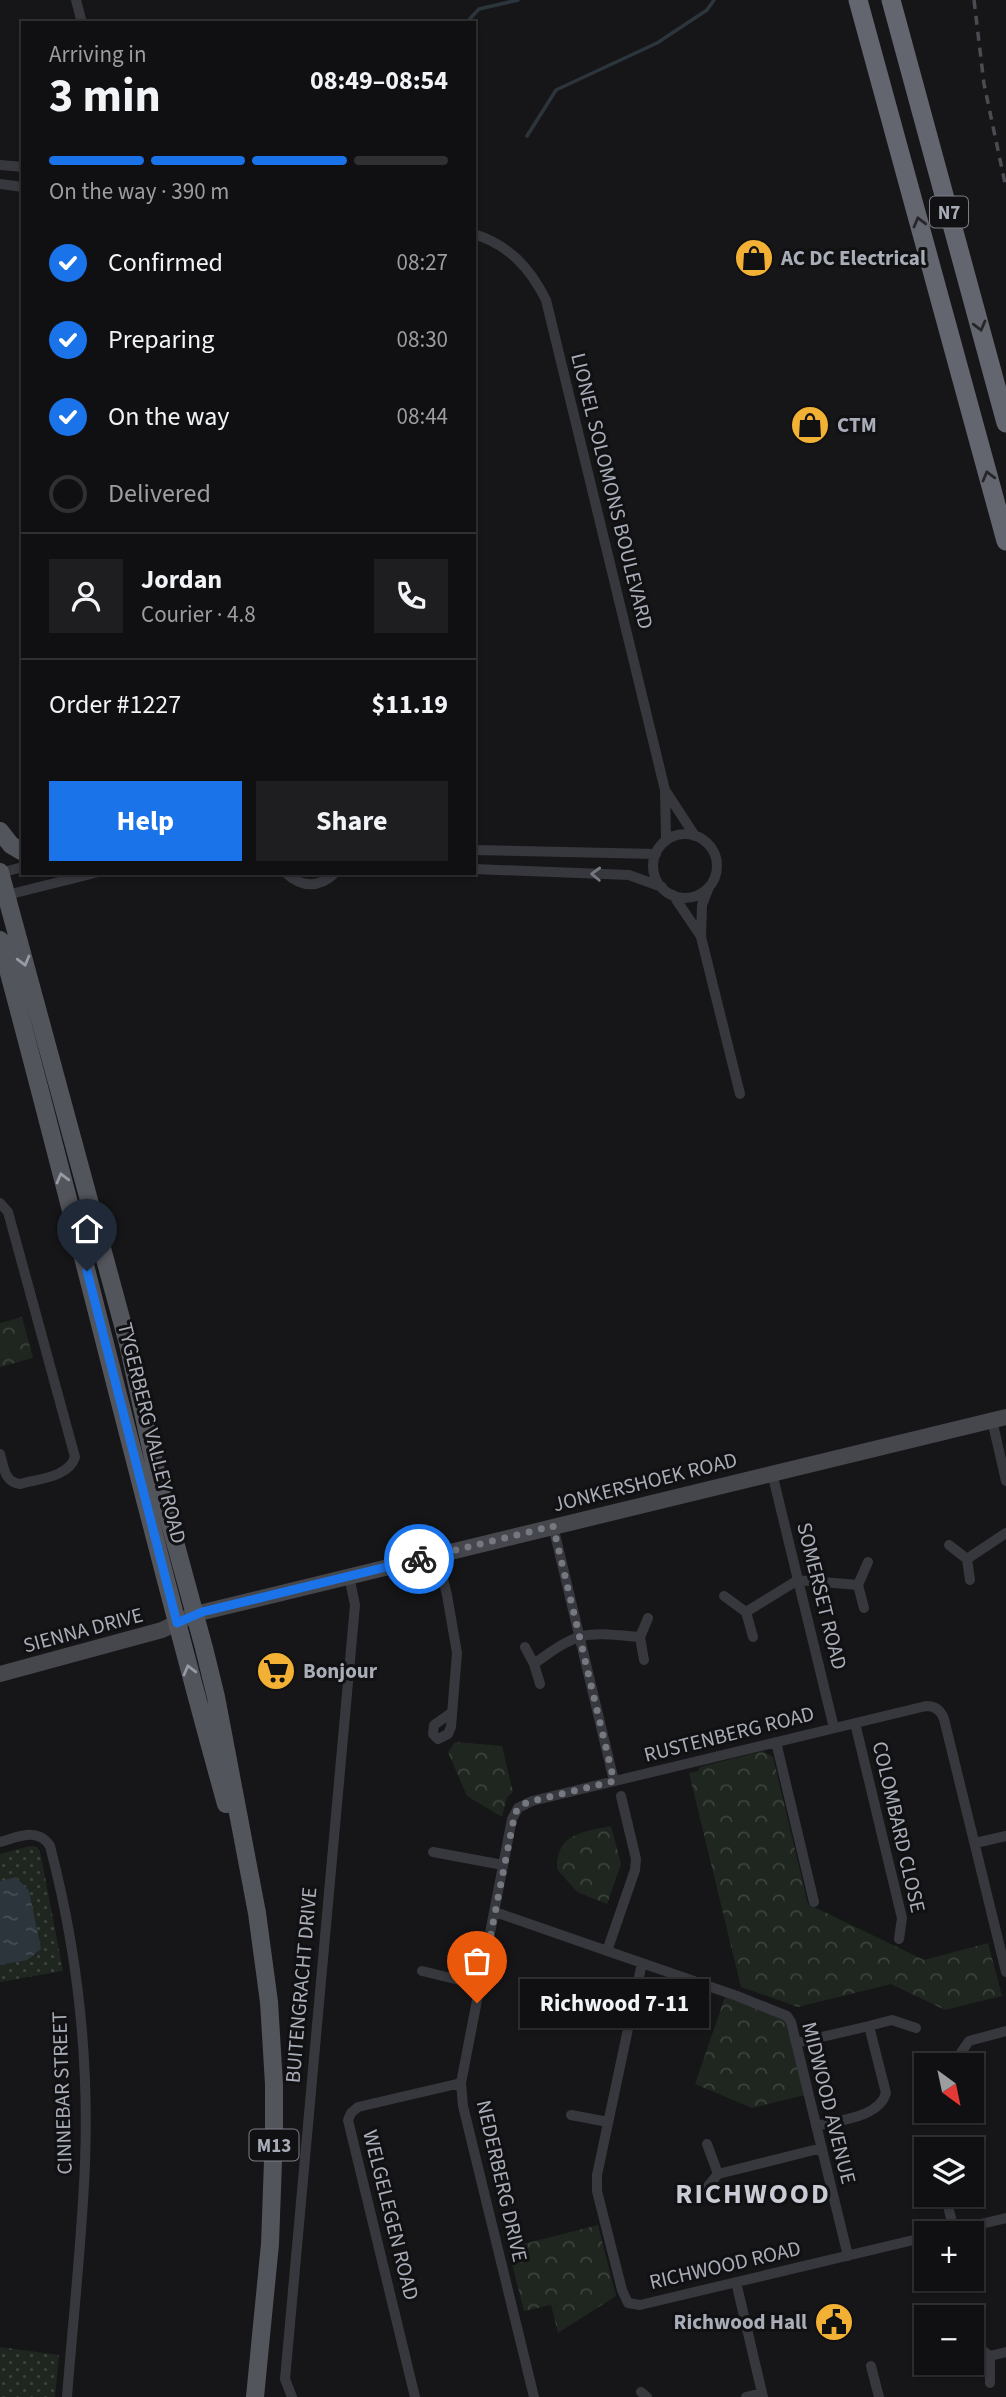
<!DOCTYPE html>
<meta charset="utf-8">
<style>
body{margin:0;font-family:"Source Sans 3",sans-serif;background:#1e1e20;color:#f1f3f6;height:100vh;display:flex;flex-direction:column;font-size:26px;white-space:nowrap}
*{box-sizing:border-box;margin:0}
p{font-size:23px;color:#9c9d9f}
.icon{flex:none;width:38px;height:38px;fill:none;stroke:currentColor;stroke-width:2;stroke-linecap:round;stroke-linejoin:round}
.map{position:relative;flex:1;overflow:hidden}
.drawer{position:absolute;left:21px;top:21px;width:455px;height:854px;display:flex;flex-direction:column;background:#101012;border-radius:0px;box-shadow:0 2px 5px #0004,0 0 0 2px #303032}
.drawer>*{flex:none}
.needle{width:46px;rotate:147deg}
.controls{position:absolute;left:914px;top:2053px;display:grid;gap:14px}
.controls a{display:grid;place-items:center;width:70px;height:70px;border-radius:0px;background:#101012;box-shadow:0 2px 5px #0004,0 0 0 2px #303032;font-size:35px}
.pin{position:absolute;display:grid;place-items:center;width:60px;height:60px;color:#fff;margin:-72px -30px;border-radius:50% 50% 50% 0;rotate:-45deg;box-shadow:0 0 7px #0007}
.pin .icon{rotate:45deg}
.courier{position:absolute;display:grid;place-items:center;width:70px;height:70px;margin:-35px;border:5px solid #1a73e8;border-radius:50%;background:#fff;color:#222;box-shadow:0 2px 9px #0007}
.bubble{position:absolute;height:49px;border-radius:0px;background:#101012;box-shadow:0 2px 5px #0004,0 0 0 2px #303032;font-size:23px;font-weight:700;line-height:49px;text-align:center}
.headline em{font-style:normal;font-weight:700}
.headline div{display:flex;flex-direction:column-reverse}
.headline{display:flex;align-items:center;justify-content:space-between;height:119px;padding:0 28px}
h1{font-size:46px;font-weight:700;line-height:52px}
.bar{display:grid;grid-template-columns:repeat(4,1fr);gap:10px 7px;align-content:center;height:84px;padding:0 28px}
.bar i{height:9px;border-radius:5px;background:#303032}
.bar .on{background:#1a73e8}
.bar p{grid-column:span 4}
.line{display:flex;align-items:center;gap:18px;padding:0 28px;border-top:2px solid #303032}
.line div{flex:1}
.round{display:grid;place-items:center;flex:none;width:74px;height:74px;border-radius:0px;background:#1e1e20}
ol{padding:0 28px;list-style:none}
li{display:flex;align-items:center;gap:21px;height:77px}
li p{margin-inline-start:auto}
li .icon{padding:7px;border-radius:50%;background:#1a73e8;color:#fff;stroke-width:4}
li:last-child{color:#9c9d9f}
li i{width:38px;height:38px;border:4px solid #303032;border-radius:50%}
.action{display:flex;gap:14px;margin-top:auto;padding:14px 28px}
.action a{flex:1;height:80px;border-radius:0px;background:#1a73e8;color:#fff;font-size:28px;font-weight:700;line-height:80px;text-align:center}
.action a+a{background:#1e1e20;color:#f1f3f6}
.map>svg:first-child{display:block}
</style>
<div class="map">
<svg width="1006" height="2397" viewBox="0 0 1006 2397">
<defs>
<pattern id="grass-dots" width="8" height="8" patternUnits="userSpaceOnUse" patternTransform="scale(1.75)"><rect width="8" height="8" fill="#1e261f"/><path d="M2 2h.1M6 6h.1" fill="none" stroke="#3c433d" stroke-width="1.8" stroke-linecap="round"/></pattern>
<pattern id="park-crowns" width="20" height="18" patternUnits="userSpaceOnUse" patternTransform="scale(1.75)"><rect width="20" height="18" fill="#1e261f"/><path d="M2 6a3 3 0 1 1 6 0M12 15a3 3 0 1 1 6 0" fill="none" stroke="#3c433d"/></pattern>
<pattern id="water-ripples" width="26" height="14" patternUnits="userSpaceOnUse" patternTransform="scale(1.75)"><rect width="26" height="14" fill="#2c353c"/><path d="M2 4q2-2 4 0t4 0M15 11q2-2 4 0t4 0" fill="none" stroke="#485056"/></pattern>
</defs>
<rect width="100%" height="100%" fill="#161618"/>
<path fill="url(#grass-dots)" d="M30,1846L37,1847L40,1851L63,1971L0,1982V1854Z
M0,2347L59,2355L55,2397H0Z"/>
<path fill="url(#park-crowns)" d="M22,1317L33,1358L0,1367V1323Z
M455,1742L502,1746L513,1792L507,1797L502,1817L467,1796L448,1752Z
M763,1751L773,1757L808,1904L924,1960L988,1943L1002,1996L945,2010L891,1984L798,2007L741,1987L689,1773L698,1771L700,1767Z
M611,1826L621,1864L607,1904L577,1892L557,1869C556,1833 583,1832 611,1826Z
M725,1997L785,2020L805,2095L752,2108L695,2084Z
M598,2225L616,2296L558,2333L551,2305L524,2311L508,2248Z"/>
<path fill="url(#water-ripples)" d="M16,1877L29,1891L41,1949L27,1960L0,1965V1881Z"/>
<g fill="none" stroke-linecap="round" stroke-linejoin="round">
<path stroke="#2c353c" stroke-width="3.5" d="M466,23L479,9L518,0
M527,136L556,90L657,43L707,10L714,0"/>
<path stroke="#37383d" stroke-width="10" d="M76,0L82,23
M0,165L23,167
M0,184L23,187
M474,234C509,245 530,268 546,300L665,790L666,840
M665,790L695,836
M653 866a32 32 0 1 1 64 0a32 32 0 1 1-64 0Z
M474,850L656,854
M474,869L629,875L662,887
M0,873L23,867
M286,873C302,888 319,888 335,873
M709,887L702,905L701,937L740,1094
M7,895L95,873
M673,895L700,935
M0,1203L8,1212L75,1457C69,1477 38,1479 20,1484C4,1482 4,1467 0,1454
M992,1420L1006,1481
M772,1473L834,1728
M553,1526L614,1781
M949,1545L967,1559
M437,1555L447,1595L457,1653L451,1727L448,1734L438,1739L433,1734L434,1725L451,1713
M970,1580L967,1559L1006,1533
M724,1596L746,1612L753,1637
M864,1608L858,1585L868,1562
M746,1612L798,1580L858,1585
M640,1637L648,1618
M525,1647L534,1664L540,1684
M534,1664C580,1630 584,1632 640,1637L644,1660
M855,1723L902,1918L899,1939
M776,1742L814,1902
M0,1842C18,1837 38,1827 50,1846C77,1949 89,2057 85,2163C82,2241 73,2319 67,2397
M975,1843L1006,1836
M433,1852L503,1865
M495,1912L737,1996L787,2016L791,2022L848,2256
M607,1951L635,1870L636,1859L621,1796
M642,1963L597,2175V2191L622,2290L628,2303L640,2305L926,2237
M422,1971L480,1985
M869,2026L892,2020L916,2028
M796,2043L869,2026L886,2093C879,2118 838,2120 816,2126
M961,2065L960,2054L969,2041L1006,2031
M971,2085L980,2083
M930,2110L931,2117
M571,2115L608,2122
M707,2144L718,2174
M705,2190L718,2174L822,2148
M945,2194L954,2230
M943,2233L1006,2218
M736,2282L763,2397
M971,2342L990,2356L1006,2352
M871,2366L879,2397
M990,2383V2356
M641,2392L647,2397
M292,2397L285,2379L355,1605L349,1576
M415,2397L348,2120L351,2113L358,2107L461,2083
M534,2397L463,2106L461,2083L512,1819L518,1808L532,1801L926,1706C935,1706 941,1710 944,1719L1006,1972
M746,2397L762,2393"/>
<path stroke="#45474d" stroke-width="16" d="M0,1674L162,1630L195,1614L1006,1417"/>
<path stroke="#53555c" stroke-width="18" d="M0,831L11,845L23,852
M0,872L128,1344L157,1476L204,1648L216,1697L257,1913L269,2002L274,2084V2133L270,2244L255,2397
M0,940C78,1227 146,1517 226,1804"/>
<path stroke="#63666e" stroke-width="19" d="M858,0L1006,541
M891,0L1006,423"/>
<path stroke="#4a4c52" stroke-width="3.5" stroke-dasharray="9 7" stroke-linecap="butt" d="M974,0L984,84L1006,188"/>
</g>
<defs><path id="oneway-chevron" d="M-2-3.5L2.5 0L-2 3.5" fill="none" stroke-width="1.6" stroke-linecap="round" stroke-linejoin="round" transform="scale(1.75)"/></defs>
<g stroke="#26262a">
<use href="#oneway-chevron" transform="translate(919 222) rotate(-105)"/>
<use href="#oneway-chevron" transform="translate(980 326) rotate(75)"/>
<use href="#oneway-chevron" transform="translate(988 476) rotate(-105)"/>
</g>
<use stroke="#757881" href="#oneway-chevron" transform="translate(596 874) rotate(-178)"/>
<g stroke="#979ba6">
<use href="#oneway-chevron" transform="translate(24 961) rotate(75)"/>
<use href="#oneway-chevron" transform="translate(62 1178) rotate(-105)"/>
<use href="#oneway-chevron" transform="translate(189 1670) rotate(-105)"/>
</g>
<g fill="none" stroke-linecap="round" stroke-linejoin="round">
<path stroke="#757880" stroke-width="7" stroke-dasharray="0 12.6" d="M419,1559L553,1526L614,1781L532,1801L521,1805L515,1813L477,2003"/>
<path stroke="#1a73e8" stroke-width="9" d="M87,1271L177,1623L202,1612L419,1559"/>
</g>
<defs>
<symbol id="shop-disc" viewBox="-11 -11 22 22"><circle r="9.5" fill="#f2b134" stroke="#111113"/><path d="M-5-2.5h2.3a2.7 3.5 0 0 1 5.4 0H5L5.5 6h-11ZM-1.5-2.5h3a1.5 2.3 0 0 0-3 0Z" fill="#111"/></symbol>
<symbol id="supermarket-disc" viewBox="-11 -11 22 22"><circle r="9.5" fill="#f2b134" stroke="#111113"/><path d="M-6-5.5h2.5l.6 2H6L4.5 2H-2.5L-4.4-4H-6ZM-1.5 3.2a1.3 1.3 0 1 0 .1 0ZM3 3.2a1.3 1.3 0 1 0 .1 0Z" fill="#111"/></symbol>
<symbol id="civic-disc" viewBox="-11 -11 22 22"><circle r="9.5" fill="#f2b134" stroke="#111113"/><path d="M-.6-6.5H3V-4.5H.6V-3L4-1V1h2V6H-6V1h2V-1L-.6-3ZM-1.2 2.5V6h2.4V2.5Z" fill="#111"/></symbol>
</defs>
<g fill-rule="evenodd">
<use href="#shop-disc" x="732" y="236" width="44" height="44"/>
<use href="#shop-disc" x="788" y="403" width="44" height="44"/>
<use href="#supermarket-disc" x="254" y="1649" width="44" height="44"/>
<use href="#civic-disc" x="812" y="2300" width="44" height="44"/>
</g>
<g text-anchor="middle" stroke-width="6" stroke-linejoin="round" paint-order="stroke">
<g fill="#111113" stroke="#7b7e86" stroke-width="2">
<rect x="930" y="196.5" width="38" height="31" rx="5"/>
<rect x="249.5" y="2129.5" width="49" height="31" rx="5"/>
</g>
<g font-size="19" font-weight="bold" fill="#a8adb8">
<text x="949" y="219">N7</text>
<text x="274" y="2152">M13</text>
</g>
<g font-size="21" font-weight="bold" fill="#a8adb8" stroke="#111113" text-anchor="start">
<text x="781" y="265">AC DC Electrical</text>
<text x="837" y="432">CTM</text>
<text x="303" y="1678">Bonjour</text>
<text x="807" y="2329" text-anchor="end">Richwood Hall</text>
</g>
<g font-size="21" fill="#a8adb8" stroke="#111113">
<text transform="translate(612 491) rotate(76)" y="7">LIONEL SOLOMONS BOULEVARD</text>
<text transform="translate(152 1433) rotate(76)" y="7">TYGERBERG VALLEY ROAD</text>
<text transform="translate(645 1482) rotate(-14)" y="7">JONKERSHOEK ROAD</text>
<text transform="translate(822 1596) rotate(76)" y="7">SOMERSET ROAD</text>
<text transform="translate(83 1630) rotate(-15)" y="7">SIENNA DRIVE</text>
<text transform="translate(729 1734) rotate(-14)" y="7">RUSTENBERG ROAD</text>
<text transform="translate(899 1827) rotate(77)" y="7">COLOMBARD CLOSE</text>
<text transform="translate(301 1985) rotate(-85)" y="7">BUITENGRACHT DRIVE</text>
<text transform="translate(62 2093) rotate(-92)" y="7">CINNEBAR STREET</text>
<text transform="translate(829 2103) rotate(76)" y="7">MIDWOOD AVENUE</text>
<text transform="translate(502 2181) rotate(77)" y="7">NEDERBERG DRIVE</text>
<text transform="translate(391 2215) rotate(76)" y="7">WELGELEGEN ROAD</text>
<text transform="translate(725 2265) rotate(-13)" y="7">RICHWOOD ROAD</text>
</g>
<g font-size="28" font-weight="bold" letter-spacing="2" fill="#c9ccd4" stroke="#111113">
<text x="753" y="2203">RICHWOOD</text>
</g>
</g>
</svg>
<div class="controls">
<a><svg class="needle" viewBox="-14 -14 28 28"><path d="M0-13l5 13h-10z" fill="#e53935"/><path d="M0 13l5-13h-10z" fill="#9c9d9f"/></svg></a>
<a><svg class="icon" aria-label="layers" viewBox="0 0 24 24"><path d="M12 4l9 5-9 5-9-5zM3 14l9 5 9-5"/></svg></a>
<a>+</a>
<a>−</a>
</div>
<div class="pin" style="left:477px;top:2003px;background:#ea580c"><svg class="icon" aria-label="bag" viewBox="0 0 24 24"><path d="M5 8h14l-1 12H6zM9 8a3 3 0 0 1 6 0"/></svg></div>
<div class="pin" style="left:87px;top:1271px;background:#1f2937"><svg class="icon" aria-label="home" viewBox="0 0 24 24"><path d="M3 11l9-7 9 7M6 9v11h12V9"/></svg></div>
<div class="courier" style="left:419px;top:1559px"><svg class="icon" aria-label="bike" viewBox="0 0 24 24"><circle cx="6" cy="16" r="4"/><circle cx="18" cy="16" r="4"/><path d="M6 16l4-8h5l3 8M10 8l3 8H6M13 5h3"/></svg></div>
<div class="bubble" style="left:520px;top:1979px;width:189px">Richwood 7-11</div>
<section class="drawer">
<div class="headline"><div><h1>3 min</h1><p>Arriving in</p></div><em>08:49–08:54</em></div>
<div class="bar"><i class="on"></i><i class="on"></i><i class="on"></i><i></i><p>On the way · 390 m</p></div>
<ol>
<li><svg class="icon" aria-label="check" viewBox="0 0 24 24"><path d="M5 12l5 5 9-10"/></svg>Confirmed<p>08:27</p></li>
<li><svg class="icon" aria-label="check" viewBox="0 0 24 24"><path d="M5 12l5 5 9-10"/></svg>Preparing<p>08:30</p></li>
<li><svg class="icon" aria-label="check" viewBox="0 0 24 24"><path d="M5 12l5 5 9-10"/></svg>On the way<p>08:44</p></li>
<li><i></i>Delivered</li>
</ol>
<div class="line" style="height:126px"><a class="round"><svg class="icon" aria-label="person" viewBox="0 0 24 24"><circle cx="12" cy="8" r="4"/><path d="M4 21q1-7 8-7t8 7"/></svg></a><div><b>Jordan</b><p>Courier · 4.8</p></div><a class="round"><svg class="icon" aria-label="phone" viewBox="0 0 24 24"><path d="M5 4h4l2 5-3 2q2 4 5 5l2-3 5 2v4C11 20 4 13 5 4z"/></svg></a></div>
<div class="line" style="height:91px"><div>Order #1227</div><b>$11.19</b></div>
<div class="action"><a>Help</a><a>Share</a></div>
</section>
</div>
